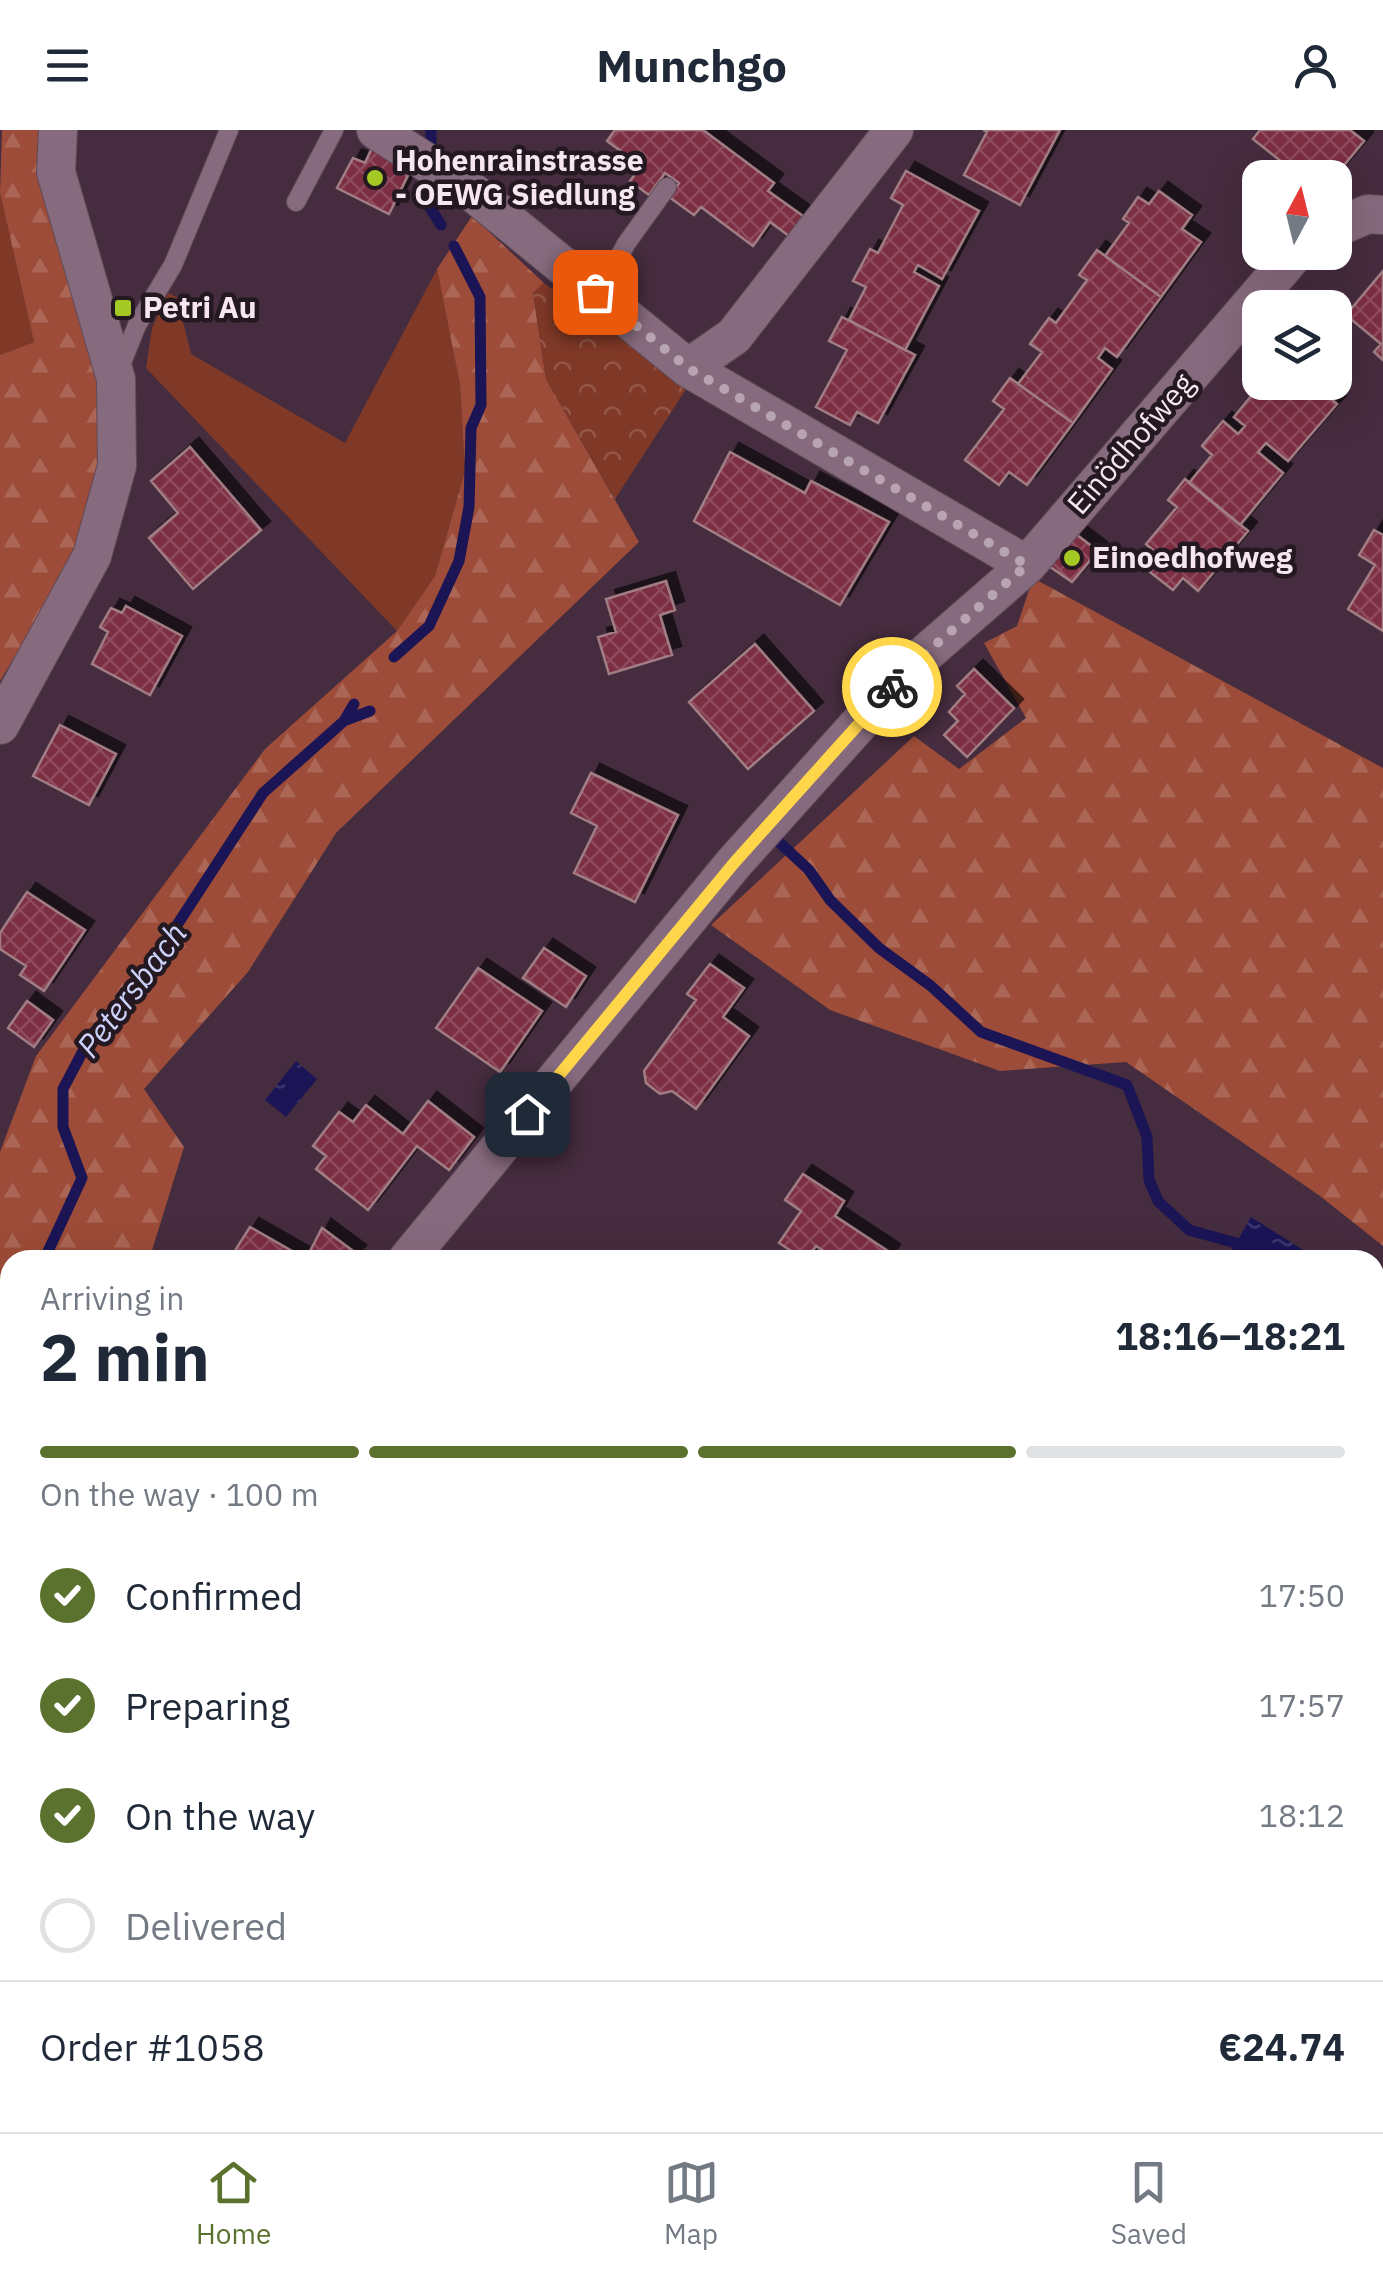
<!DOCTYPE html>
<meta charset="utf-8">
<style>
body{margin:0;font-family:"IBM Plex Sans",sans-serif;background:#f6f6f7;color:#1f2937;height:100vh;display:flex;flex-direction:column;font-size:38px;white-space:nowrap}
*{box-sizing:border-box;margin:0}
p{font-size:32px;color:#747a83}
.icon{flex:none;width:55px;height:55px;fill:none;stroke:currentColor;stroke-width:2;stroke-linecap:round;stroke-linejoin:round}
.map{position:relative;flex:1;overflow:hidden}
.drawer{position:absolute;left:0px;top:1120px;width:1385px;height:882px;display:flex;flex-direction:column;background:#fff;border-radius:30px 30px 0 0;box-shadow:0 10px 40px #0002}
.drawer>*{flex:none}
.needle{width:65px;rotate:7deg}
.tools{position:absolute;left:1242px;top:30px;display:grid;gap:20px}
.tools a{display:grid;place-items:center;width:110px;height:110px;border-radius:20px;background:#fff;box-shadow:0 10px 40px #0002;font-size:50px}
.pin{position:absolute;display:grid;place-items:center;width:85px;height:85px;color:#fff;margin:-42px;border-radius:20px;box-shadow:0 5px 15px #0006}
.courier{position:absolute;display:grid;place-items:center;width:100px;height:100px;margin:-50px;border:8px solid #ffd54a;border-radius:50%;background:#fff;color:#222;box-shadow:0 2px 12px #0007}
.overview em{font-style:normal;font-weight:800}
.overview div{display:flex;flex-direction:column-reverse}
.overview{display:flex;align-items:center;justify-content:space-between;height:170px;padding:0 40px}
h1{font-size:65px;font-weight:800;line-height:75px}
.bar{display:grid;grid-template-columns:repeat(4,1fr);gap:15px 10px;align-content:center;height:120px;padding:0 40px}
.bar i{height:12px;border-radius:8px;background:#e0e1e3}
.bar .active{background:#5b712e}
.bar p{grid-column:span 4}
.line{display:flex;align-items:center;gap:25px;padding:0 40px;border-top:2px solid #e0e1e3}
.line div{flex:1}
ol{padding:0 40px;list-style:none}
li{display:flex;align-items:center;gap:30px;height:110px}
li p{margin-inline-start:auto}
li .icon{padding:10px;border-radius:50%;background:#5b712e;color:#fff;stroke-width:4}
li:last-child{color:#747a83}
li i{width:55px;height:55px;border:5px solid #e0e1e3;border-radius:50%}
header{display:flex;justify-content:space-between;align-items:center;height:130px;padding:0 40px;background:#fff;font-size:45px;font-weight:800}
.menu{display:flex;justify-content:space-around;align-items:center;height:140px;border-top:2px solid #e0e1e3;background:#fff;font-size:28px;color:#747a83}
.menu a{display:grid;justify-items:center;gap:5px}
.menu .active{color:#5b712e}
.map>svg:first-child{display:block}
</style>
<header><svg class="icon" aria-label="menu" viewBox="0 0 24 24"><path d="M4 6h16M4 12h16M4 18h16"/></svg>Munchgo<svg class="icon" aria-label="person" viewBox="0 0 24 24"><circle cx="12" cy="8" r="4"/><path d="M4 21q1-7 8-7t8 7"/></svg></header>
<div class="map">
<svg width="1383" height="2002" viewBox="0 0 1383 2002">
<defs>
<pattern id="forest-firs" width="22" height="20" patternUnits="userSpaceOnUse" patternTransform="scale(2.5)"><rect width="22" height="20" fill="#9c4c38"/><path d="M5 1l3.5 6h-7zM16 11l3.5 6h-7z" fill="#ab6655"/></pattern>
<pattern id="park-crowns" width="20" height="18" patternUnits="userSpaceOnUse" patternTransform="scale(2.5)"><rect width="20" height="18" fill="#813927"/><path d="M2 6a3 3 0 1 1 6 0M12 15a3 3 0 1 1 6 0" fill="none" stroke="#945647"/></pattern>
<pattern id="water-ripples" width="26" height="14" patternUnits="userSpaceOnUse" patternTransform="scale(2.5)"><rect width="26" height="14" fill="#1b1455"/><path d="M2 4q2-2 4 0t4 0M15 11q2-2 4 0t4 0" fill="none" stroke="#3d366e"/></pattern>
<pattern id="building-cross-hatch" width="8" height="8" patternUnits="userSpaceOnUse" patternTransform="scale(2.5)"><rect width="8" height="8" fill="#7c2d42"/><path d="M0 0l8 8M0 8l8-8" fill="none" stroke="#8f4b5e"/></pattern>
<filter id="shadow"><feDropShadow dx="9" dy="-9" stdDeviation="0" flood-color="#0009"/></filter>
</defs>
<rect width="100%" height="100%" fill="#452c3e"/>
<path fill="#813927" d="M0,63L34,212L0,225Z
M437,139L460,255L465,341L435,446L397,501L146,238L152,198L168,163L177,167L191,224L345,313Z
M869,1992H1038L1044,2002H870Z"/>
<path fill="url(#forest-firs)" d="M2,0H42L105,255L103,331L69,437L0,551V225L34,212L0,63Z
M472,86L544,153L533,163L546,249L639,412L336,703L248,842L144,959L184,1017L149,1130H10V1463L0,1472V1022L36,926L265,619L397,501L435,446L465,341L460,255L437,139Z
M1033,448L1383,638V1116L1320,1066L1126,932L1000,941L830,880L711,795L914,606L959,639L1026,588L984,513L1017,496Z
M1375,1992L1383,1996V2002H1191L1180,1993Z
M647,1993H869L861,2002H680Z"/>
<path fill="url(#park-crowns)" d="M544,153L688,256L615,369L546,249L533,163Z"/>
<path fill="url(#water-ripples)" d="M296,931L317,949L286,987L265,970Z
M1251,1087L1319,1130H1226Z"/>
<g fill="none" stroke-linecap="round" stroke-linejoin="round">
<path stroke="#1b1455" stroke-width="11" d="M431,15V0
M426,71L441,95
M394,527L429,496L459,431L469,377L471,298L481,275L480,167L454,116
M346,590L370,581
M780,713L809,740L830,770L879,818L931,856L981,902L1127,955L1147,1007L1149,1050L1158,1071L1189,1100L1236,1113L1259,1130
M44,1130L82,1048L63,997V959L92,904L144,854L177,795L263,663L344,591L354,574
M1375,1217L1383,1220
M0,1223L10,1202"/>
</g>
<path fill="url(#building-cross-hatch)" stroke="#a17d84" stroke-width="2.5" filter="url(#shadow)" d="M615,0H703L774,53L768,61L803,86L789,106L770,92L753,116L701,77L694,85L669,67L679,53L665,43L649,65L630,51L641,36L607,11Z
M983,0H1060L1020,75L964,45L987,2Z
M1260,0H1350L1364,11L1335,46L1324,37L1315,48H1282L1279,45L1287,36L1253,9Z
M372,18L412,37L389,84L337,58L353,28L365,33Z
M906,41L979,81L942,149L918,135L914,142L939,156L905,220L849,190L866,157L853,151L870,119L878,123L903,75L891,68Z
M1159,61L1192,85L1182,99L1201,112L1161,167L1105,126L1129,93L1123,89L1138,67L1149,74Z
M1097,120L1161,167L1117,227L1105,218L1098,228L1112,239L1073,293L1018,254L1042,222L1030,214L1049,188L1056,193L1087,150L1079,145Z
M1383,141V230L1374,222L1381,214L1346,185Z
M842,187L915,225L878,293L857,282L850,295L816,277L847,220L829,211Z
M1260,241V252H1311L1337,274L1288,331L1266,313L1258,322L1283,343L1240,395L1189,353L1212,325L1202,316L1223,291L1238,304L1245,296L1234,287L1260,255L1253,249Z
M1010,248L1073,293L1027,355L1009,342L999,355L965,330L1004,279L993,271Z
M190,317L261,400L193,459L149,408L178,383L151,351Z
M730,322L805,363L811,351L889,392L840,475L694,391Z
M1185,349L1248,401L1198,461L1183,448L1173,460L1150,442L1162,428L1146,414L1177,377L1168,370Z
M1374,400L1383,405V501L1348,479L1375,435L1359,425Z
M1073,402L1098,421L1072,452L1046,434Z
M666,451L675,480L660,485L672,525L609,544L598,507L616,502L606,469Z
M126,476L182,506L150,565L92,534L108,502L100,497L111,478L122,483Z
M755,514L814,581L748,639L689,572Z
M974,539L1014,578L967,627L944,605L958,591L949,582L965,564L957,556Z
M60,595L116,624L89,675L33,646Z
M591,643L678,685L635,772L574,743L597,696L571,683Z
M27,762L85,800L44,861L20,845L26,836L0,819V803Z
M544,818L586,846L566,877L523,848Z
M710,834L744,858L723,887L749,906L696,979L672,961L660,964L646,953L644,941L696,870L687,864Z
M478,838L542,881L500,942L436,898Z
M27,871L53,890L34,917L8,898Z
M428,971L474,1007L449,1040L417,1016L368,1080L316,1039L326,1026L313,1016L339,982L353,992L366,975L403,1004Z
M803,1044L844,1071L835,1086L891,1123L886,1130H837L816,1116L805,1130L779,1113L801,1081L785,1070Z
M250,1097L306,1129L322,1098L357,1124L352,1130H229Z
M1378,1585H1383V1694L1375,1693Z
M0,1604L10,1613V1757L0,1747Z
M154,1992H184L195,2002H145Z"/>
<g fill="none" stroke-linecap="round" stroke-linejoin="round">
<defs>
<path id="lane" d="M296,72L334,0
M595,162L611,143L626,114L667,57
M119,240L137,195L173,135L229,0"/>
<path id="street" d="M376,0L471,61L688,238L1027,435
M1335,98L1368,84L1383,85
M688,238L734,206L894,0
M0,595L92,426L117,336L116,249L56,42L58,0
M407,1130L734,733L910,537L1027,435L1296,122
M0,1555L10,1548
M0,1779L10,1787
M249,1992L265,2002"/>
</defs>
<use href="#lane" stroke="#5f4b5a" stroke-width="20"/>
<use href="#street" stroke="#5f4b5a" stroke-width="40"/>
<use href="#lane" stroke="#866a7d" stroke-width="18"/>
<use href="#street" stroke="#866a7d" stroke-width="38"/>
</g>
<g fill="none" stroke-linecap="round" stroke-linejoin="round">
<path stroke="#b9a5b2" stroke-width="10" stroke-dasharray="0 18" d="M595,162L688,238L1027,435L910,537L892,557"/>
<path stroke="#ffd54a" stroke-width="12" d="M527,984L734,733L892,557"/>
</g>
<g fill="#a4c824" stroke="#241921" stroke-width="4">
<circle cx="375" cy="48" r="10"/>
<rect x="113" y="168" width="20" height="20" rx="5"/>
<circle cx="1072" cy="428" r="10"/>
</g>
<g text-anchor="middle" stroke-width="9" stroke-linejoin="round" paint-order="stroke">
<g font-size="30" font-weight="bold" fill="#f7e6f1" stroke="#241921" text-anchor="start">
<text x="395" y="41">Hohenrainstrasse<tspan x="395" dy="34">- OEWG Siedlung</tspan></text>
<text x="143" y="188">Petri Au</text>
<text x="1092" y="438">Einoedhofweg</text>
</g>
<g font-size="30" fill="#f7e6f1" stroke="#241921">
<text transform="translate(1131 314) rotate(-49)" y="10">Einödhofweg</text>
</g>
<g font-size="32" font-style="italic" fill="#cdd2fb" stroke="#241921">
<text transform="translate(132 860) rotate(-53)" y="11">Petersbach</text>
</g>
</g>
</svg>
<div class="tools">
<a><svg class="needle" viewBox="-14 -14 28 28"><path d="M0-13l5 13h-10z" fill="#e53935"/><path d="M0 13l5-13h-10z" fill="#747a83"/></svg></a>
<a><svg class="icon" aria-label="layers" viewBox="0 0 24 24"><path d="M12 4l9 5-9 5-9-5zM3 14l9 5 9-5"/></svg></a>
</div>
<div class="pin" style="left:595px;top:162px;background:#ea580c"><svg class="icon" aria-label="bag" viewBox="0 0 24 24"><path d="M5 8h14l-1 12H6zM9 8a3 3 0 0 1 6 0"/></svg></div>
<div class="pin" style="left:527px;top:984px;background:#1f2937"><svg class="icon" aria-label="home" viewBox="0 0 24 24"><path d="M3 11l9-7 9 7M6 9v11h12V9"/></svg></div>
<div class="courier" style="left:892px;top:557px"><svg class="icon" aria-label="bike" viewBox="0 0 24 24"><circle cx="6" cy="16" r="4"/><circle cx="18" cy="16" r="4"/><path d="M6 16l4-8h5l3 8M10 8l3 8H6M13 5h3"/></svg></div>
<section class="drawer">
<div class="overview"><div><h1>2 min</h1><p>Arriving in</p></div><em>18:16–18:21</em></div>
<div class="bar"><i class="active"></i><i class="active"></i><i class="active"></i><i></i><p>On the way · 100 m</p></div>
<ol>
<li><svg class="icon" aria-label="check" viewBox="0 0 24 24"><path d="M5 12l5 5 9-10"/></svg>Confirmed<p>17:50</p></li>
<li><svg class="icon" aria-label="check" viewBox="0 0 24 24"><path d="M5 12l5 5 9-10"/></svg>Preparing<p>17:57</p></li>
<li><svg class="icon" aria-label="check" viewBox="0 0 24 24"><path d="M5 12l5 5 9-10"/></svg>On the way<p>18:12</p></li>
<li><i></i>Delivered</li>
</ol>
<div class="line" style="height:130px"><div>Order #1058</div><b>€24.74</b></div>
</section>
</div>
<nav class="menu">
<a class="active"><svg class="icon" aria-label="home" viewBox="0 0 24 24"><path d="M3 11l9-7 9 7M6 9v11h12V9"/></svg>Home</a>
<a><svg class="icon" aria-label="map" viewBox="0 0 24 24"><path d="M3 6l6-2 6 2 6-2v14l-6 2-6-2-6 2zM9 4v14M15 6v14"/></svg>Map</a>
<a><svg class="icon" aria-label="saved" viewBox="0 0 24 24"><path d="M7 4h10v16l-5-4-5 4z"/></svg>Saved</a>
</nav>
